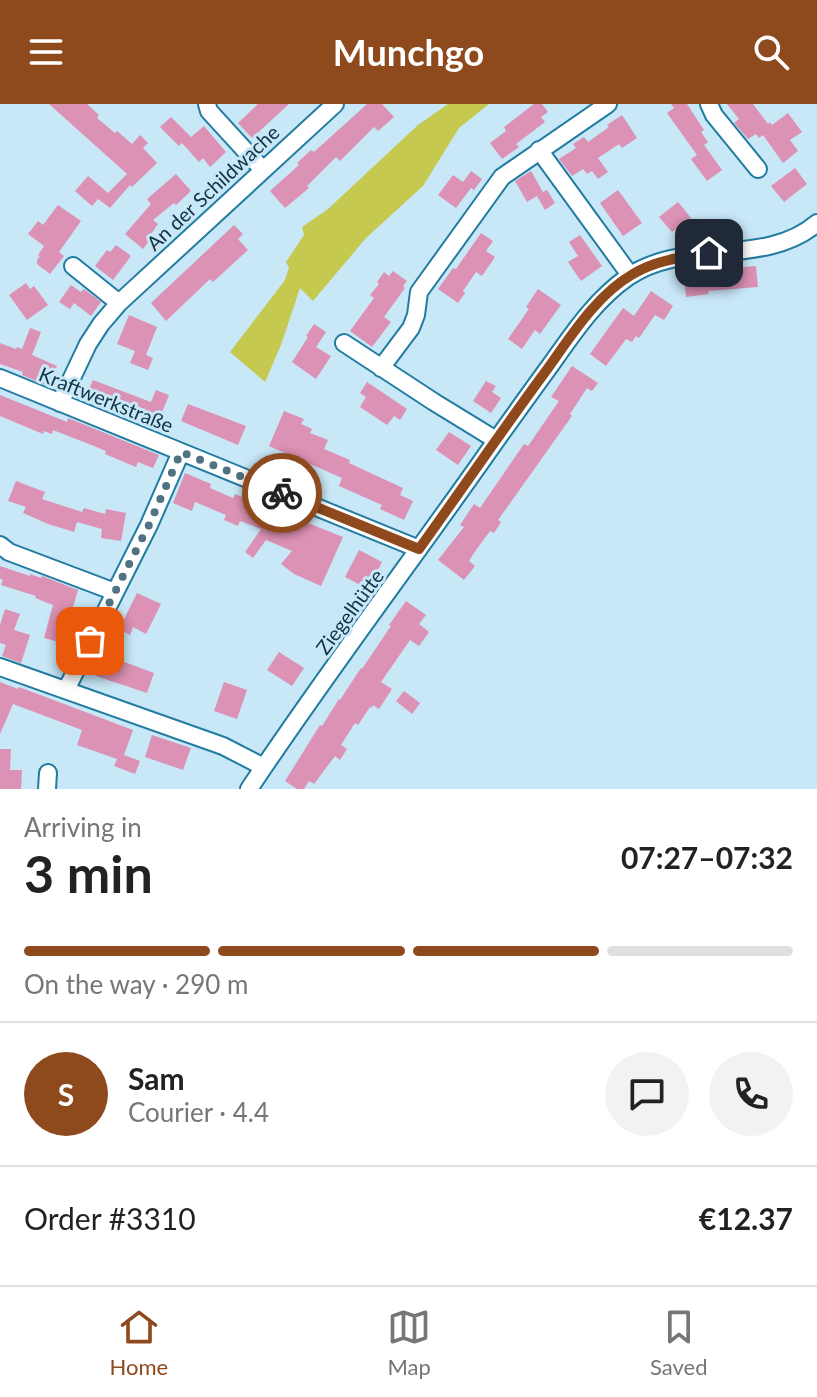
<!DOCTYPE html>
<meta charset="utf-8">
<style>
body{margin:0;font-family:Lato,sans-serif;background:#f2f2f2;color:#222;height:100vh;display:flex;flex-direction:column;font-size:30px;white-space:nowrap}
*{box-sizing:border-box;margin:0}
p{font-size:26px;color:#767676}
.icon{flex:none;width:44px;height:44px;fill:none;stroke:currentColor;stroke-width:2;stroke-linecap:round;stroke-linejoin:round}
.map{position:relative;height:685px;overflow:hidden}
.drawer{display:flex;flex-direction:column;background:#fff;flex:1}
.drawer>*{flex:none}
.pin{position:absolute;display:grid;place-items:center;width:68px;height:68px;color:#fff;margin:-34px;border-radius:16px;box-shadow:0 4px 12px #0006}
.courier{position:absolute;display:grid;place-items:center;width:80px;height:80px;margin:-40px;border:6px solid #8e4a1d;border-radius:50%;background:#fff;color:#222;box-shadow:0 2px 10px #0007}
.headline em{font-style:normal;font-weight:700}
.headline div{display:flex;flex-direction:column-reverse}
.headline{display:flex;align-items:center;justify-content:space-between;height:136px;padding:0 24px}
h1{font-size:52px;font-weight:700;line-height:60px}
.bar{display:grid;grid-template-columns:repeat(4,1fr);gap:12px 8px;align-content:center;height:96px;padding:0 24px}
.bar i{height:10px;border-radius:6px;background:#e0e0e0}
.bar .selected{background:#8e4a1d}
.bar p{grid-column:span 4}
.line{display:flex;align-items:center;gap:20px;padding:0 24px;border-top:2px solid #e0e0e0}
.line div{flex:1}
.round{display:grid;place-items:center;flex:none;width:84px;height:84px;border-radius:42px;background:#f2f2f2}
header{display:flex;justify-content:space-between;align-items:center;height:104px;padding:0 24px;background:#8e4a1d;color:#fff;font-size:36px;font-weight:700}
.tab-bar{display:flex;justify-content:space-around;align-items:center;height:112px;border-top:2px solid #e0e0e0;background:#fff;font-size:22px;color:#767676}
.tab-bar a{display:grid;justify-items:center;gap:4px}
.tab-bar .selected{color:#8e4a1d}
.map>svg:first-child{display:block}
</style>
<header><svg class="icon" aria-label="menu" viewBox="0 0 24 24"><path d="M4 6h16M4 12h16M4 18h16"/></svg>Munchgo<svg class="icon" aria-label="search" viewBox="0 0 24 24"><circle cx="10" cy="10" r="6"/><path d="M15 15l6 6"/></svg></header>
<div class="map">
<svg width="817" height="685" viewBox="0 0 817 685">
<rect width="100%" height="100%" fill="#c8e7f7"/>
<path fill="#c5c94f" d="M448,0H489L459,24L423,82L366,134L313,197L300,184L281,241L265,278L230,248L285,176L289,164L286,158L304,131L302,123L328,105L418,21Z"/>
<path fill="#dc92b4" d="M49,0H87L99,11L97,14L115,29L117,27L132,40L140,31L148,39L143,44L157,59L132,83L130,81L110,104L98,95L92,102L75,87L88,72L108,89L127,70Z
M258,0H289L252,34L238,19Z
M367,0H382L394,13L378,27L374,23L340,57L336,53L307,82L309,84L285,104L270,87L299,61L297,59L311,46L314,48Z
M534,0H542L548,8L541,13L545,18L516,40L519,43L502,55L490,39L506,27L504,23Z
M671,0H687L704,26L701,28L708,38L704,41L722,66L707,77L691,55L697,51L667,9L674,4Z
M727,0H753L768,20L770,18L772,21L788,9L802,28L790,36L798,47L783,59L763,31L759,34L756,30L748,35L734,19L739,15Z
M622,11L637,34L622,44L619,40L598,54L608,68L598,75L592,67L587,70L583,65L572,72L559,55L576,44L573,40L584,33L588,38L609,23L607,21Z
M171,13L191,33L204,22L226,48L210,63L203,54L199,58L182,39L179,42L160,23Z
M795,64L807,80L784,98L771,82Z
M471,67L482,75L474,86L471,84L456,104L438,91L453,71L463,78Z
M531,67L543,88L547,86L555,99L545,106L537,92L527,98L515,77Z
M176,70L191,87L176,101L174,99L153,116L158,120L151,130L153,132L143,145L125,130L151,100L147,95Z
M618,86L642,119L623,132L600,99Z
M678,98L691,114L672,128L659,113Z
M58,101L81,117L59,148L64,152L50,170L37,160V156L40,152L38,151L44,142L28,130L38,117L43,121Z
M234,121L243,130L238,135L248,146L213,178L210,175L166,217L151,199Z
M481,129L493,137L486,147L495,153L482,172L476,168L463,187L465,189L458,199L438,185L453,164L456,165Z
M580,131L602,162L581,177L568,158L578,152L569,138Z
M116,141L131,152L113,176L95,162L107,146L110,148Z
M756,162L758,183L708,187L709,190L686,193L684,172L695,171L694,168Z
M393,167L407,177L403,182L405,184L384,213L391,218L372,243L350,227L374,194L370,191L379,180L377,178L384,168L389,172Z
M26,179L30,185L34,182L48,201L27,216L9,191Z
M71,181L81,188L84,185L101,198L91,212L74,199L70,205L59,198Z
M538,185L561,201L540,230L535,226L522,245L508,235L529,205L526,203Z
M651,187L673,202L664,216L655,211L639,234L636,232L632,238L626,235L606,262L590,250L623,204L634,212Z
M129,211L157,223L146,251L153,254L148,266L130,259L135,247L117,240Z
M314,220L326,228L316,243L331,252L316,275L292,258L308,233L306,232Z
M30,224L41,228L32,251L57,262L48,282L22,271L23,268L0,260V239L16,245L17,243L22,245Z
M572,262L598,279L592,287L587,284L570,310L572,312L498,416L501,418L494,429L490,427L476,446L469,457L475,462L464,476L438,456L464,423L460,421L474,400L480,404L524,340L528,342L559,297L551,293Z
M93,276L151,298L156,286L169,291L157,321L109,301L111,297L88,287Z
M486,277L496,282L492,288L501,294L491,309L473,297Z
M367,278L407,305L400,316L394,312L387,321L360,303L366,293L360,289Z
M0,291L67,318L68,314L159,351L153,364L138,358L136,363L105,350L106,347L94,342L53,326L52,330L44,327L43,330L0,312Z
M188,300L246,322L238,341L181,317Z
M284,307L304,315L301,320L312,325L310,329L328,336L324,345L350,356L349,359L403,384L400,391L413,397L404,416L380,405L382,401L339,382L342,374L269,342Z
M449,328L471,342L458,361L436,346Z
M185,369L211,380L210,384L233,394L235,390L343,433L321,482L294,470L281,460L292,447L266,436L253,454L245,448L261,425L240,417L238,422L224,416L226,411L195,398L192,407L173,399Z
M16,377L45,388L42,395L82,408L84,404L105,410L106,405L126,409L121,437L101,434L102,425L77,418L74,428L48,420L23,409L26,403L8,397Z
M359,446L382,458L368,485L345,473Z
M0,462L30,472V470L41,474L42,472L78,486L64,534L60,533L59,538L44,534L53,501L35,494L36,492L1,481L3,476L0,475Z
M137,489L161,500L146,530L133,523L130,531L119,525Z
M406,497L426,511L419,520L429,528L419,542L410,536L381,578L392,585L379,605L373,601L372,604L370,603L358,621L355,619L341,641L347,645L340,656L335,652L314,680L309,677L304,685H297L285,677L320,621L322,622L339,595L340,596L361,564L362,565L391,522L389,521Z
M5,505L20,510L14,526L30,531L21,559L2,552L6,541L0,539V521Z
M279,548L304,564L292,582L267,566Z
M103,550L154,569L147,589L96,572Z
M0,578L18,585L19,583L133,626L124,651L140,657L135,670L114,662L117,655L77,641L82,626L13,600L0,630Z
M224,578L247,586L237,615L214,607Z
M404,587L420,599L412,610L396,597Z
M152,631L191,644L183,666L145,653Z
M0,645H11L10,666H22L21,685H0Z"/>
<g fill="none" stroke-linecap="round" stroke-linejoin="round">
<defs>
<path id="street" d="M207,0L209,7L263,66
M709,0L714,11L758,65
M539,46L630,171
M73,162L119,199
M344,239L434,298L496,336
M381,264L411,224L416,211L419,188L502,73L608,0
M0,274L419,445
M60,299L88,240L101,220L119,199L335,0
M0,441L9,448L115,488
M0,563L223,642L264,663
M66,586L149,421L181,348
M47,685L48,669
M249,685C323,574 404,467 481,358C504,325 528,292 552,259C574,228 596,195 628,173C684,134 764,164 817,119"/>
</defs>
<use href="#street" stroke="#227ca1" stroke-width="20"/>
<use href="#street" stroke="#fff" stroke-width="16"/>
</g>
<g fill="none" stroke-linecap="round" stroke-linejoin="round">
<path stroke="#507383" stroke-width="8" stroke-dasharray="0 14.4" d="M90,537L149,421L181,348L282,389"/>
<path stroke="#8e4a1d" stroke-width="10" d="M282,389L419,445C460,388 499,331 540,275C567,239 593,193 633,170C656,156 683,153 709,149"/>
</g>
<g text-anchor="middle" stroke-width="6" stroke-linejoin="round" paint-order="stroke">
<g font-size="20" fill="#103444" stroke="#c8e7f7">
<text transform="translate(213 84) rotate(-43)" y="7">An der Schildwache</text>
<text transform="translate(106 296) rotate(22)" y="7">Kraftwerkstraße</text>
<text transform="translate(350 508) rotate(-54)" y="7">Ziegelhütte</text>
</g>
</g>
</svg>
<div class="pin" style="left:90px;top:537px;background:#ea580c"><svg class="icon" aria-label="bag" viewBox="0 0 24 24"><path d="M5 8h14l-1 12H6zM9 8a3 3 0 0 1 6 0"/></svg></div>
<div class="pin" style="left:709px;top:149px;background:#1f2937"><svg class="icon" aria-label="home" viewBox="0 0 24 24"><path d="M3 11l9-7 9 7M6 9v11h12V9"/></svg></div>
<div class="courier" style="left:282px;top:389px"><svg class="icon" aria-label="bike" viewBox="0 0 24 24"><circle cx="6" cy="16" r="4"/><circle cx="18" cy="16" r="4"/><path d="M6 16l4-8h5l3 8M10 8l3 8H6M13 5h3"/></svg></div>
</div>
<section class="drawer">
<div class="headline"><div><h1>3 min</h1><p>Arriving in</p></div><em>07:27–07:32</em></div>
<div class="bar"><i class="selected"></i><i class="selected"></i><i class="selected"></i><i></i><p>On the way · 290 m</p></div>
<div class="line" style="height:144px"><b class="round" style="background:#8e4a1d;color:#fff">S</b><div><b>Sam</b><p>Courier · 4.4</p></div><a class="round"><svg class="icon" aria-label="chat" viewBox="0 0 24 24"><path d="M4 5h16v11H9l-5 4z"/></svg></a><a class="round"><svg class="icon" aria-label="phone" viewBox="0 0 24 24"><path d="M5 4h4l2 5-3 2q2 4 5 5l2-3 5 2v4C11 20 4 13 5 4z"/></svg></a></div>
<div class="line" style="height:104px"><div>Order #3310</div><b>€12.37</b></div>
</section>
<nav class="tab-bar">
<a class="selected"><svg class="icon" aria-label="home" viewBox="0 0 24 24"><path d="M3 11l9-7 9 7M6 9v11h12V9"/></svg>Home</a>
<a><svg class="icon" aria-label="map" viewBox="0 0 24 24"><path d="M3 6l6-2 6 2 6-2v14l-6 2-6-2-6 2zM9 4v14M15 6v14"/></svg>Map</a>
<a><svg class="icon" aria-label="saved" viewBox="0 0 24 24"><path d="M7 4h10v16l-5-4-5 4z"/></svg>Saved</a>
</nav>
